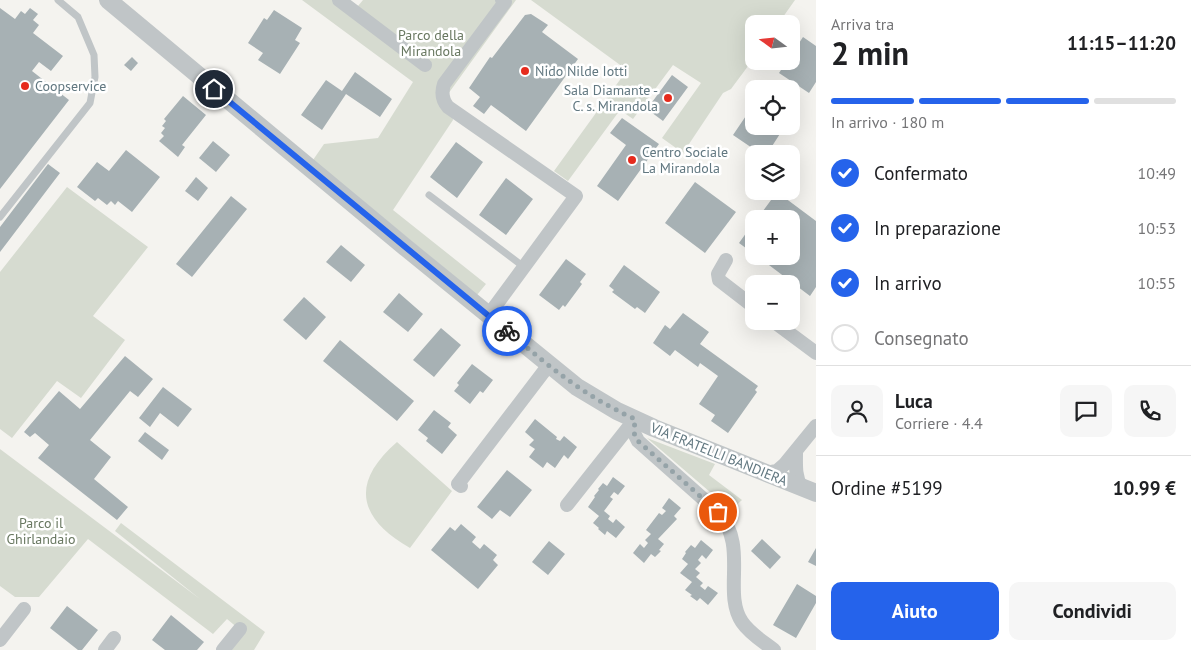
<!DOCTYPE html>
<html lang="it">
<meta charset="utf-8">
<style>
body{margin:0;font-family:"PT Sans",sans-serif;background:#f6f6f6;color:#202124;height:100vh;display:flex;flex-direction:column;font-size:19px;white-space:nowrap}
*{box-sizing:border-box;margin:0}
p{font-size:16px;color:#757577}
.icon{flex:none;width:28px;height:28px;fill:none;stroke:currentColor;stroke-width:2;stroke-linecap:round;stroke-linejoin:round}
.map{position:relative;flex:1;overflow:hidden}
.details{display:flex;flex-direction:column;background:#fff;width:375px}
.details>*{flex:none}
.needle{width:32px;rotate:285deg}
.tools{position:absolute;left:745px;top:15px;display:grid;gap:10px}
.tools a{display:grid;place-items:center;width:55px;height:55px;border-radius:10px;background:#fff;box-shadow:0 5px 20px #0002;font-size:25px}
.pin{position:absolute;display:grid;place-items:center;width:42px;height:42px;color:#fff;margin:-21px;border:2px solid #fff;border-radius:50%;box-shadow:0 1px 5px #0007}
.courier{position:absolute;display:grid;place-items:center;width:50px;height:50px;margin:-25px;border:4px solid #2563eb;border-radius:50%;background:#fff;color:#222;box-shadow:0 1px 6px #0007}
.summary em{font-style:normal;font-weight:800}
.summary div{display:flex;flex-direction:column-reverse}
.summary{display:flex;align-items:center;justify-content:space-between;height:85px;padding:0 15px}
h1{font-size:32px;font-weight:800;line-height:38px}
.bar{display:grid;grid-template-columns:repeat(4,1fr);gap:8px 5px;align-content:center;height:60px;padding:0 15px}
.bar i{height:6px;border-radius:4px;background:#e0e0e0}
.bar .current{background:#2563eb}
.bar p{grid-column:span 4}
.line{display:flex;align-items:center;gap:12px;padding:0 15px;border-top:1px solid #e0e0e0}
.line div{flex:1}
.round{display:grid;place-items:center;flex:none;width:52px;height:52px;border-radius:10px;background:#f6f6f6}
ol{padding:0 15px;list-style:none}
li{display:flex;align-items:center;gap:15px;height:55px}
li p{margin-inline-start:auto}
li .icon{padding:5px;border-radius:50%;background:#2563eb;color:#fff;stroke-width:4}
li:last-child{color:#757577}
li i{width:28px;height:28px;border:2px solid #e0e0e0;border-radius:50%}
.cta{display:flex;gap:10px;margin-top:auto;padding:10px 15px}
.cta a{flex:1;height:58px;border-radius:10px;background:#2563eb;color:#fff;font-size:20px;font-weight:800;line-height:58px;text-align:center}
.cta a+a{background:#f6f6f6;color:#202124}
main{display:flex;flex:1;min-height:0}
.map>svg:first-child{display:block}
</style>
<main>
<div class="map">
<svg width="816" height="650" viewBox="0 0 816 650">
<rect width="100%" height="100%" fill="#f4f3ef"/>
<path fill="#d6dbd0" d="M302,0H349L358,6L363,0H516L448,94L453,120L393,210L486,284L477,295L313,160L324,144L378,138L413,82Z
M531,0H795L778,24H754V58L731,89L723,93L683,153L662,138L701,83L673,65L633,119L620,110L568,181L554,171L627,70Z
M67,187L148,247L93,316L125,340L81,398L57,381L12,438L0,429V272Z
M647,438L715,464L709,475L742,500L731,510Z
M397,442L452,491L410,548C358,518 350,483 397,442Z
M0,449L200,599L115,531L121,523L265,632L254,650H223L239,629L227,619L213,634L88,539L39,597H15L0,586Z"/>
<path fill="#a7b1b4" d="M0,8L15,19L21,11L25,14L30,8L38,14L33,20L39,25L33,33L63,56L51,71L39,62L32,71L69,100L0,189Z
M274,10L302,28L295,40L300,43L280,74L258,60L263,53L248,43L264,18L267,20Z
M531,14L548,25L542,32L578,59L526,131L491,105L484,114L473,106L480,97L469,88L490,57L492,58L525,15Z
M803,37L816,46V82L809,93L779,73L787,61H791V55Z
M132,57L138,63L131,71L124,65Z
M355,72L392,99L380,117L346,94L322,130L301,115L326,80L342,91Z
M672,75L688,87L663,121L647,109Z
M183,96L206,115L182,145L185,147L178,157L159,141L164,136L161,133L165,128L162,126L166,121L164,119Z
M754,104V126H785L767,154H761L733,135Z
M622,118L659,144L618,201L597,186L626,145L610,133Z
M213,141L230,155L216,172L199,158Z
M456,142L483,162L457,198L430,177Z
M126,150L160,177L132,212L118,201L115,205L111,201L107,205L98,198L95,201L77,187L97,162L109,171Z
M48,164L60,173L0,252V227Z
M196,177L208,188L198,201L185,191Z
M506,178L533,199L506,235L479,215Z
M695,182L736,212L705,253L665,223Z
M777,192L816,221V287L810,296L757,256H791V219H757Z
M231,196L247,209L192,277L176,264Z
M754,222V254L739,243Z
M341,245L365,265L351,282L326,262Z
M566,259L586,274L580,282L582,284L565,307L563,305L559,310L539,295Z
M624,265L660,292L645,313L637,307L635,309L612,292L614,290L609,286Z
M399,293L423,314L408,332L383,312Z
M304,297L326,317L306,340L283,320Z
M683,313L709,332L700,344L758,386L755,390L757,392L728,433L711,421L715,415L699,404L718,376L700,363L698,367L675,350L670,356L653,343L665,325L670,329Z
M441,328L461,345L434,377L413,360Z
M340,340L414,401L397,421L323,361Z
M125,356L153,379L138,397L130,391L90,440L111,457L94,479L128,507L117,520L38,458L49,445L35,433L30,437L24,432L59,391L80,409Z
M472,364L493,380L483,393L480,391L470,404L454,391L459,385L457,383Z
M163,387L192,409L178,427L160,413L150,427L139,418Z
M434,410L451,423L448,427L457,435L442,454L426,441L428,438L418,430Z
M535,419L557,437L556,439L560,441L564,436L577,447L568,459L564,455L555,468L547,462L543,468L529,457L535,449L529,445L534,440L525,432Z
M145,432L169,450L162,460L138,441Z
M507,470L532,490L510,517L500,510L492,519L477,507Z
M613,477L625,486L618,495L614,492L610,497L613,499L604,511L610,516L608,519L613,523L616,519L625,527L616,538L607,531L605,535L598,529L599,528L593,523L599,516L588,507L595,497L594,496L599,490L598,489L603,483L607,486Z
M669,498L681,508L674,516L677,519L658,539L664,544L659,550L661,551L655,557L651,554L644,563L633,553L640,544L644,548L648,543L645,540L651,534L646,530L659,513L662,515L666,511L662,508Z
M461,524L476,537L472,542L480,549L484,544L497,555L493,560L498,565L478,589L431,550L450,527L455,531Z
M762,539L781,557L770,569L751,551Z
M701,540L713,550L706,559L702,555L698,560L701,563L695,569L700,573L696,577L703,583L700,586L705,590L708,586L718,593L708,605L700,598L697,601L690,596L692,595L685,590L692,582L680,573L688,564L682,559L686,553L685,552L691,545L695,548Z
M549,541L565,554L548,575L532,562Z
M816,548V566L808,562Z
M797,584L816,596V603L796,638L773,625Z
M67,606L98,630L82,650H78L50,628Z
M171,615L204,642L197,650H165L152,640Z"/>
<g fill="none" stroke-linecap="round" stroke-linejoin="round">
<path stroke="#c0c5c7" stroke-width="7" d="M429,195L524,267
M0,217L90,103L95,77L94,55L78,17L58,0"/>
<path stroke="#c0c5c7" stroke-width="14" d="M339,0L425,65
M726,260L718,274L719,280L754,307
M488,316L576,196L448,107C442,100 441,93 444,84L505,2L502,0
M773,321L816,353
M635,419L634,433L638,441L718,512C749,546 722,592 742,622C750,634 764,642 774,650
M796,453C796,466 795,475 801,487
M766,473L777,471L785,464L816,426
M461,486L458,484L548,366
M567,505L635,419
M0,640L24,609
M105,650L114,638
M223,650L240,629"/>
<path stroke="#c0c5c7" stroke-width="18" d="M108,0L405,247L577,387L617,411L654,428L816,493"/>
</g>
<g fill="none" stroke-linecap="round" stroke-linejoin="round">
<path stroke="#95a3a8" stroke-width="5" stroke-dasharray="0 9" d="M507,331C550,367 584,396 635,419L634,433L638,441L718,512"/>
<path stroke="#2563eb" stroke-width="6" d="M214,89L507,331"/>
</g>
<g fill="#e62b1d" stroke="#fff" stroke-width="2">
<circle cx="525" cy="71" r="5"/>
<circle cx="25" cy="86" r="5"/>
<circle cx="668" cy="98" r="5"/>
<circle cx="632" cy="160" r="5"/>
</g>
<g text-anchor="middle" stroke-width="5" stroke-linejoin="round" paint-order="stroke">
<g font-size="14" fill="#697861" stroke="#fff">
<text x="431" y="40">Parco della<tspan x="431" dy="16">Mirandola</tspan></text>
<text x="41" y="528">Parco il<tspan x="41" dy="16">Ghirlandaio</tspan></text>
</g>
<g font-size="14" fill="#627881" stroke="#fff" text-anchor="start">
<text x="535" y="76">Nido Nilde Iotti</text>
<text x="35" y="91">Coopservice</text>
<text x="658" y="95" text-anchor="end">Sala Diamante -<tspan x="658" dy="16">C. s. Mirandola</tspan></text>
<text x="642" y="157">Centro Sociale<tspan x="642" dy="16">La Mirandola</tspan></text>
</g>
<g font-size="14" fill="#627881" stroke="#fff">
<text transform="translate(719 454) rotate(22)" y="5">VIA FRATELLI BANDIERA</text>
</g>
</g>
</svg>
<div class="tools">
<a><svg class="needle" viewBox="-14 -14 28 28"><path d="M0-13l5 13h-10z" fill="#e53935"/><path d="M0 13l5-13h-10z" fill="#757577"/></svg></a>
<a><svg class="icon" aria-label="locate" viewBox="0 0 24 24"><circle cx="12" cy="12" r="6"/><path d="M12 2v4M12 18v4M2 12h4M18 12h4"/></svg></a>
<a><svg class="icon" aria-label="layers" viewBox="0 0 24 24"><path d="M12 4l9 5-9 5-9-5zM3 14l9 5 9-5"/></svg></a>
<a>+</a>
<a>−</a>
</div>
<div class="pin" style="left:718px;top:512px;background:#ea580c"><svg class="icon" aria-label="bag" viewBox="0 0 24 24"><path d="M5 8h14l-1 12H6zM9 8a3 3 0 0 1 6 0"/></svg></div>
<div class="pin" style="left:214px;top:89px;background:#1f2937"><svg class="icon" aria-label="home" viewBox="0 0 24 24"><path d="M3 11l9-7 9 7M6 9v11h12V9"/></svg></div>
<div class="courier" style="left:507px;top:331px"><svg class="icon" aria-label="bike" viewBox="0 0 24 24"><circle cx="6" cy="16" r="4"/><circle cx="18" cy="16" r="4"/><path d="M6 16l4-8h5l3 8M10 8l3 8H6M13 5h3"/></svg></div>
</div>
<section class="details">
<div class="summary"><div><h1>2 min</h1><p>Arriva tra</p></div><em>11:15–11:20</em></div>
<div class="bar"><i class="current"></i><i class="current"></i><i class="current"></i><i></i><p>In arrivo · 180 m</p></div>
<ol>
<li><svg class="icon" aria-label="check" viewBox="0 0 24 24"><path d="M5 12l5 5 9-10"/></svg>Confermato<p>10:49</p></li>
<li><svg class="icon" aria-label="check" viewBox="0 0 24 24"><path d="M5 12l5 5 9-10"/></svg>In preparazione<p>10:53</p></li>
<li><svg class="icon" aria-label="check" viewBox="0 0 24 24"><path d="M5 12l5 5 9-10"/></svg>In arrivo<p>10:55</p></li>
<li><i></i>Consegnato</li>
</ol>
<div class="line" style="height:90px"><a class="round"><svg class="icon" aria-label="person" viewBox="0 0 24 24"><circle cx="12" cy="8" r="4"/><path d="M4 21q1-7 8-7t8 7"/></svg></a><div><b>Luca</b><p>Corriere · 4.4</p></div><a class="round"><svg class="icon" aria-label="chat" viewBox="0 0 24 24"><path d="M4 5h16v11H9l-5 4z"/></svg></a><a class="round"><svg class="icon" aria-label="phone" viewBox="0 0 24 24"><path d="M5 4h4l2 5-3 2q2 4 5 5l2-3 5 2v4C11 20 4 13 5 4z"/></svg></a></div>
<div class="line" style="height:65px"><div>Ordine #5199</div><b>10.99 €</b></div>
<div class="cta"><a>Aiuto</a><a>Condividi</a></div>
</section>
</main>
